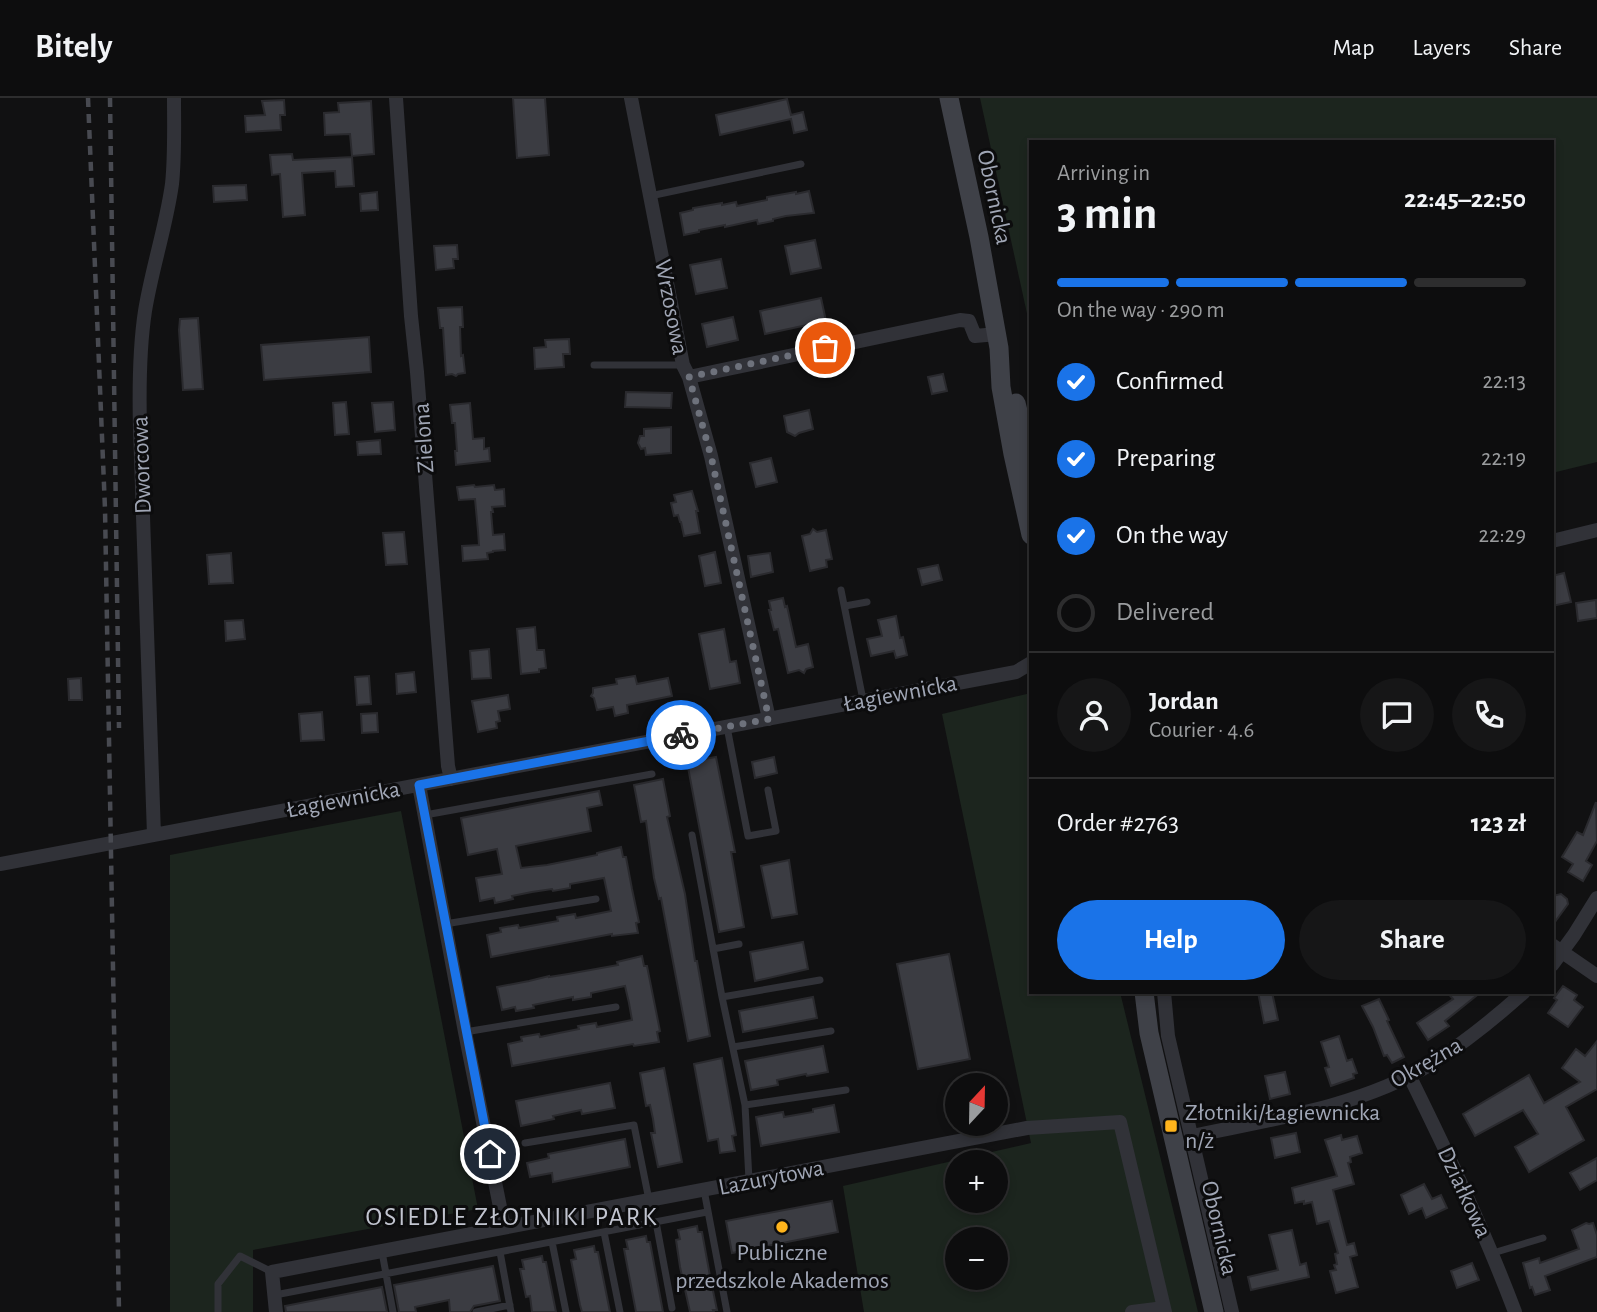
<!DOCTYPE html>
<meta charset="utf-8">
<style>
body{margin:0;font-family:"Alegreya Sans",sans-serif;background:#161617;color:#f1f3f6;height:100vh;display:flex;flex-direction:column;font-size:26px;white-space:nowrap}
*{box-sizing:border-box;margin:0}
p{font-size:23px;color:#9a9c9e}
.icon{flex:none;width:38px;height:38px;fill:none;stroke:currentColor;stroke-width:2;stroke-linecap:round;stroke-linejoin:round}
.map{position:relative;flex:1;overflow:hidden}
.panel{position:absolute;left:1029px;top:42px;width:525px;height:854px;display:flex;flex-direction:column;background:#0d0d0e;border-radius:0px;box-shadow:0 4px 10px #0003,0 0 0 2px #2d2d2e}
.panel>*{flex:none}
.needle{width:46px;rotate:22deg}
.controls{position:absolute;left:945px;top:975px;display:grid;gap:14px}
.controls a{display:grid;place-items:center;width:63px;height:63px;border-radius:50%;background:#0d0d0e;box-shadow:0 4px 10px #0003,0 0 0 2px #2d2d2e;font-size:35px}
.pin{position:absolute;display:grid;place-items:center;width:60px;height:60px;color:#fff;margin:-30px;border:4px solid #fff;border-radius:50%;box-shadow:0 2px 7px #0007}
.courier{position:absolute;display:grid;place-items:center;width:70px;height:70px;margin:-35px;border:5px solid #1a73e8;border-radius:50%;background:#fff;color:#222;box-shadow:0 2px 9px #0007}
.headline em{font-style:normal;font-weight:700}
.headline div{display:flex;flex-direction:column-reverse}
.headline{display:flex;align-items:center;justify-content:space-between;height:119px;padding:0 28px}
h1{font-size:46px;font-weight:700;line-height:52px}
.bar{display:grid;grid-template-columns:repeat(4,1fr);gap:10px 7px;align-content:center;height:84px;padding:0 28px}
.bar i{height:9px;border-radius:5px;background:#2d2d2e}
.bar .selected{background:#1a73e8}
.bar p{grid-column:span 4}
.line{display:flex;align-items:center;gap:18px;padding:0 28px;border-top:2px solid #2d2d2e}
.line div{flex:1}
.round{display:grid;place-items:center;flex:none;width:74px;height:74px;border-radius:37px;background:#161617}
ol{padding:0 28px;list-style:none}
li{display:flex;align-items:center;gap:21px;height:77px}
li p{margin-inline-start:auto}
li .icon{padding:7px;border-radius:50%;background:#1a73e8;color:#fff;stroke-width:4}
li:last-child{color:#9a9c9e}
li i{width:38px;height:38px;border:4px solid #2d2d2e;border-radius:50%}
.button{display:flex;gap:14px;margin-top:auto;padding:14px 28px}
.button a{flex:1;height:80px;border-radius:42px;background:#1a73e8;color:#fff;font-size:28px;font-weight:700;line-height:80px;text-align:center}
.button a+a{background:#161617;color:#f1f3f6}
header{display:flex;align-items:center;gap:42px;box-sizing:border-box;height:98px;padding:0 35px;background:#0d0d0e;border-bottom:2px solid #2d2d2e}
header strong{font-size:33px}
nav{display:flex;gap:38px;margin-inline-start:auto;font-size:24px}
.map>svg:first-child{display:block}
</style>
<header>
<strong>Bitely</strong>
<nav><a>Map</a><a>Layers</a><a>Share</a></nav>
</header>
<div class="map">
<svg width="1597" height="1214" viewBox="0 0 1597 1214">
<rect width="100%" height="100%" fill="#111112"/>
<path fill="#1c251e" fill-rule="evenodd" d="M980,0H1597V364L1552,375V44H1031V234Z
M1031,595V894H1120L1198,1214H864L843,1088L1031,1045L942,616ZM957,1064H996V1102H957ZM957,1141H996V1180H957Z
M401,713L478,1111L253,1152V1214H170V757Z"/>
<path fill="#3b3c42" stroke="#2a2a2e" stroke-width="2" d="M513,0H545L549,57L517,60Z
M787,1L791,17L803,14L807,32L794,35L791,21L720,37L716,17Z
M284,2L285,17H280L281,32L246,34L245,18L265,17L262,3Z
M371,3L374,56L352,58L350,36L325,37L324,15L339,14L338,5Z
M292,56L293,62L352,59L354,88L336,89L335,73L302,75L305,117L283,119L280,76L272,77L270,57Z
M246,87L247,102L214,104L213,88Z
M809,93L814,115L786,118L773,121V123L758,126L757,122L725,129V127L699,132V134L684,137L680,115L693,112V110L722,105V107L736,104L737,108L767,102V99L796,94V96Z
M377,94L378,112L361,113L360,96Z
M815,142L821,170L791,176L785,148Z
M457,147L458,161H453L454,170L436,172L434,148Z
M721,161L727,190L696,196L690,167Z
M821,200L826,223L765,236L760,213Z
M462,209L463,229H460L461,258L463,257L465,275L458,276L456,278L452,276L446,277L443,230H440L438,210Z
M733,219L738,242L707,249L702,226Z
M198,220L203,291L183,292L179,232L180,221Z
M369,239L371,274L264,282L261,247Z
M569,241L570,256H563L564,269L535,271L534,250L546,249L545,242Z
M943,276L947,293L932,296L928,279Z
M626,294L672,295L671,310L625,309Z
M346,304L349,336L335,337L333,305Z
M393,304L395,332L375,334L372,305Z
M470,305L473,341L484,340V351L489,350L490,363L456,367L455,353H457L455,325H452L450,307Z
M809,312L813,331L799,335L795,338L787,334L784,318Z
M671,329V355L646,357L645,350L641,351L638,345L640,338H644V331Z
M380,342L381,356L358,357L357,344Z
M771,360L777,384L756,389L750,365Z
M474,387L475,389L494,387L495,392L504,391L505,408L492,409L493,414H491L493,437L504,436L505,452L493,453V454L487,455L488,461L463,463L462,448L479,447L478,433L475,401L459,402L457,389Z
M692,393L698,413H696L700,435L684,438L681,424H680L678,417L674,418L671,405L676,404L674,397Z
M813,431L817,434L826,432L832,461L826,462L827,469L810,473L802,438L810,436Z
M404,434L407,466L386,467L383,435Z
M715,454L721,485L705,488L699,458Z
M231,455L233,485L209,486L207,457Z
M770,455L773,474L751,479L748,458Z
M938,467L942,482L922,487L918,471Z
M1564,475L1571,504L1552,508V478Z
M783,500L785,509L787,508L796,549L808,546L813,569L806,571L804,575L799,572L788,575L778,531L774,532L769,512H771L769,503Z
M1596,502L1597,520L1578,523L1576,505Z
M896,518L900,540L903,539L907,557L896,560L894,553L871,558L867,541L882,538L878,522Z
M243,522L245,541L226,543L225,523Z
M535,529L537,552H544L546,570L539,571V574L521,576L517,531Z
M724,531L730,564L736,563L740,585L710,591L699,536Z
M489,551L491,580L472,581L470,553Z
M414,574L416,594L397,596L396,576Z
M369,578L371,606L357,607L355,579Z
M635,578L637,586L668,580L672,598L627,607L628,615L615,618L613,609L597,612L594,600L591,598L593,595V590L617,586L616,581Z
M81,580L82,602H69L68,581Z
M508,597L510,611L498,613L500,623L496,624L497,630L478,634L472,603Z
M322,614L324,642L301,643L299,616Z
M377,615L378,634L362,635L361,616Z
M716,659L735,754H731L744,829L719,834L687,664Z
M774,659L777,675L755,680L752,664Z
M663,681L670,718L667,719L685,796L695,863H697L710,938L688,943L661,800L659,801L654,780L646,723L641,724L634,687Z
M599,693L602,707L587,710L591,733L516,748L521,770L547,767L597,757V755L621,749L623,759H626L632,791L639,824L636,825L638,835L612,838V836L491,859L487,837L501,834L500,830L518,827L519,830L558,823L557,819L575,816L576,820L611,813L604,780L570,786V790L553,793L552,791L532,794L512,798L513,801L495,805L494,800L480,803L476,780L502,776L497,751L468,757L461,720Z
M1596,704L1597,743L1586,763L1592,767L1583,783L1568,774L1573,766L1562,759L1577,734L1583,737Z
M789,762L797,816L772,820L761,768Z
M1561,796L1567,801L1568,806L1552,828V798Z
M803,844L808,871L755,883L750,854Z
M949,856L970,961L918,971L897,866Z
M642,858L644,868H647L660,933L657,934L659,944L634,948L633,946L512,968L508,946L522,943L521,939L539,936L540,939L559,935L579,931L578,928L596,925L597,929L632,922L629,905L625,888L591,895V899L573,902V899L533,907L534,910L516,913L515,909L502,912L497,889L529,883L549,878V879L568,876L618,867L617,864Z
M1563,888L1577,897L1574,902L1583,909L1568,929L1548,915L1557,902L1554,900Z
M1258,894H1272L1278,922L1264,925Z
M1447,894H1481L1445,923L1449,928L1428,942L1417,925L1453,901Z
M813,899L817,920L743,934L739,913Z
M1379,901L1389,922L1387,923L1404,959L1392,965L1387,957L1384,958L1373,929L1362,908Z
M1339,938L1347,963L1352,961L1357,975L1353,976L1354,980L1331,988L1325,970L1329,969L1321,944Z
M1597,943V991L1566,1009L1584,1042L1529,1074L1515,1049L1538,1036L1523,1012L1475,1038L1463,1016L1529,977L1544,1005L1580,984L1562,970L1576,951L1585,958Z
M823,948L828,974L807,978L806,976L777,982L778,987L751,992L745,963Z
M722,960L736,1037L732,1038L735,1053L720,1055L718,1041L708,1043L694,966Z
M664,970L682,1064L658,1069L651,1035H655L653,1021L650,1007L646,1008L640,975Z
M1285,974L1290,996L1270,1001L1265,978Z
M610,985L615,1010L582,1016L581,1012L553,1018L554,1021L521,1028L516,1003Z
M834,1007L839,1034L761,1048L756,1019L783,1014L784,1019L813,1014V1011Z
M1296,1035L1300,1054L1275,1060L1271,1040Z
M1341,1037L1342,1042L1357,1038L1362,1055L1350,1059L1351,1064L1348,1065L1354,1086L1333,1092L1347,1147L1354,1145L1357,1157L1350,1159L1358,1189L1336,1195L1330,1173L1336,1172L1334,1167L1337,1166L1335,1156L1338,1155L1329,1123L1317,1126L1312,1104L1304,1106V1103L1295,1105L1292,1090L1337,1078L1325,1042Z
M625,1041L630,1069L553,1084L552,1075L530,1079L527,1065L549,1060L548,1056Z
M1597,1060V1082L1580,1092L1570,1075Z
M1424,1086L1432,1101L1441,1097L1447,1110L1426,1120L1422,1110L1409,1116L1401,1097Z
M832,1103L838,1134L732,1155L726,1123Z
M1586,1125L1589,1126L1593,1125L1597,1137V1159L1545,1178L1550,1192L1535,1197L1532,1189L1530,1190L1523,1165L1539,1160L1540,1165L1579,1151L1572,1132Z
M697,1128L698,1134H702L710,1178L717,1212H713L714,1214H690L680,1169L676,1142L680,1141L678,1132Z
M1292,1132L1300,1167L1306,1165L1309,1179L1251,1192L1248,1179L1278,1172L1269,1137Z
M646,1138L647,1144H650L663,1214H636L624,1151H628L626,1142Z
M594,1148L595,1154H598L610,1214H582L580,1207L571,1162L576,1161L574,1152Z
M542,1158L543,1164H546L556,1214H532L530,1198L526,1199L520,1171H524L522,1162Z
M1472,1165L1479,1182L1457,1190L1451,1173Z
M493,1168L500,1203L474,1208L470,1214H450L449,1202L415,1209L416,1214H399L394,1187Z
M382,1189L387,1214H286L285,1208Z"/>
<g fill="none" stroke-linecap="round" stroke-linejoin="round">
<path stroke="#313238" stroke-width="7" d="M650,98L801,66
M594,267H683
M841,492L863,602
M845,508L867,504
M727,629L748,738L776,733L768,692
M425,717L652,676
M692,737L722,899L745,1007L749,1082
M445,826L596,801
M713,851L739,846
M722,899L820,882
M465,934L616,909
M733,949L831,933
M745,1007L846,992
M525,1045L634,1027L649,1102
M704,1092L727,1214
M656,1124L672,1210
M604,1134L620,1214
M552,1144L566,1214
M382,1154L393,1214
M500,1154L511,1214
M1493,1155L1543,1140
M275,1197L707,1114
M218,1214V1186L240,1158L272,1174
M476,1214L510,1207"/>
<path stroke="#313238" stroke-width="14" d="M396,0L411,218L417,274L448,668L451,681
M631,0L683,267L689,279L711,358L769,621
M689,279L960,222L969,223L975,238L997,236
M1552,443L1597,432
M419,687L465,934L504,1129
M154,737L140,331C139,291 139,252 145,213C152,170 166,129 172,86C175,58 174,29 174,0
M0,766L1016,574L1031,565
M1552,847L1597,878
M1552,867L1574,837L1597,800
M1164,894L1168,938L1232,1214
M1409,977C1448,1056 1484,1132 1515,1214
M1192,1038C1272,1021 1360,1009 1431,966C1464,945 1495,920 1524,894
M276,1214L272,1174L1027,1030L1120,1024L1165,1214
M1132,1214L1164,1210"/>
<path stroke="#3f4148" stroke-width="19" d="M949,0L979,139L999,250L1001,289L1013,356L1031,437
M1016,305L1031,367
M1144,894L1149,935L1214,1214"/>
<path stroke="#484a51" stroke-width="4.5" stroke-dasharray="9 7" stroke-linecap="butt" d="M88,0L105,411L119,1214
M110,0L119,630"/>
</g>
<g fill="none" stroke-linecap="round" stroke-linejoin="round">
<path stroke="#6e727c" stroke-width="7" stroke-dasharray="0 12.6" d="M681,637L769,621L711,358L689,279L825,250"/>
<path stroke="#1a73e8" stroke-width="9" d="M490,1056L419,687L681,637"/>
</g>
<g fill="#ffb41c" stroke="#0c0c0d" stroke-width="2.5">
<rect x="1164" y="1021" width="14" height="14" rx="3.5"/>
<circle cx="782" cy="1129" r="7"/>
</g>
<g text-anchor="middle" stroke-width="6" stroke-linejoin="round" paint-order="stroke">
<g font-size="24" fill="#a0a6b5" stroke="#0c0c0d">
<text transform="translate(995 99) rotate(78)" y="8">Obornicka</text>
<text transform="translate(672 209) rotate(79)" y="8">Wrzosowa</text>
<text transform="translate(423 340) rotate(-94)" y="8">Zielona</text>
<text transform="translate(141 367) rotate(-92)" y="8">Dworcowa</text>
<text transform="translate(900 595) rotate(-11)" y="8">Łagiewnicka</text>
<text transform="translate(343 701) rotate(-11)" y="8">Łagiewnicka</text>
<text transform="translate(1426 964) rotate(-30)" y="8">Okrężna</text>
<text transform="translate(771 1079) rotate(-11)" y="8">Lazurytowa</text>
<text transform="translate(1465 1094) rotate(65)" y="8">Działkowa</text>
<text transform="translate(1220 1130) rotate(77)" y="8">Obornicka</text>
</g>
<g font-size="24" fill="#a0a6b5" stroke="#0c0c0d" text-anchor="start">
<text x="1185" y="1022">Złotniki/Łagiewnicka<tspan x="1185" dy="28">n/ż</tspan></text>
<text x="782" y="1162" text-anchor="middle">Publiczne<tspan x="782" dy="28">przedszkole Akademos</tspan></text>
</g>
<g font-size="26" letter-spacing="2" fill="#c2c5d0" stroke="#0c0c0d">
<text x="512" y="1127">OSIEDLE ZŁOTNIKI PARK</text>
</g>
</g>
</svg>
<div class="controls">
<a><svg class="needle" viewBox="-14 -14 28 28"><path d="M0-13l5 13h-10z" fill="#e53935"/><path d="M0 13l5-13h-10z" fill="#9a9c9e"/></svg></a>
<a>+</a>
<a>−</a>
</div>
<div class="pin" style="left:825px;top:250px;background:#ea580c"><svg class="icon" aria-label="bag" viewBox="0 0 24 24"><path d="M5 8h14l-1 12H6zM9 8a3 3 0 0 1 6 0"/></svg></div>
<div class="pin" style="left:490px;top:1056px;background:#1f2937"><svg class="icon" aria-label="home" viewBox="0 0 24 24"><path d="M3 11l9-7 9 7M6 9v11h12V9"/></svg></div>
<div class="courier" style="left:681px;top:637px"><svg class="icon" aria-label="bike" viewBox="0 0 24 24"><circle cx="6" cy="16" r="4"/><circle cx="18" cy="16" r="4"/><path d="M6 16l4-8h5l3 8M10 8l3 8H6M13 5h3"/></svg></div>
<section class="panel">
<div class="headline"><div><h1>3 min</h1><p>Arriving in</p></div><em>22:45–22:50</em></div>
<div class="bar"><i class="selected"></i><i class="selected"></i><i class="selected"></i><i></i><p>On the way · 290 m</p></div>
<ol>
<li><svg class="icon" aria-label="check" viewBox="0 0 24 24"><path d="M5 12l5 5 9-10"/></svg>Confirmed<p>22:13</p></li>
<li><svg class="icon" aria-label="check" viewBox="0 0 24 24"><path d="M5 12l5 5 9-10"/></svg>Preparing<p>22:19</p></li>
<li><svg class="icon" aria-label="check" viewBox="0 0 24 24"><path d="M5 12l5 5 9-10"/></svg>On the way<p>22:29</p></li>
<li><i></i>Delivered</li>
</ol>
<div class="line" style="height:126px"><a class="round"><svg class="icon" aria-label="person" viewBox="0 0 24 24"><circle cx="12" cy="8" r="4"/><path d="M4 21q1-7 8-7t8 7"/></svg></a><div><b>Jordan</b><p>Courier · 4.6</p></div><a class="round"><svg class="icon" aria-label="chat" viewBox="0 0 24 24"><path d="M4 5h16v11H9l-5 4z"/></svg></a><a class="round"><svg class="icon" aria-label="phone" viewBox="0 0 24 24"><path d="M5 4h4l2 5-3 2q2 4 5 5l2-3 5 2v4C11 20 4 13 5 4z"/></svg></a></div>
<div class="line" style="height:91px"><div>Order #2763</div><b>123 zł</b></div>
<div class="button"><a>Help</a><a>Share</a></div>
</section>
</div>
